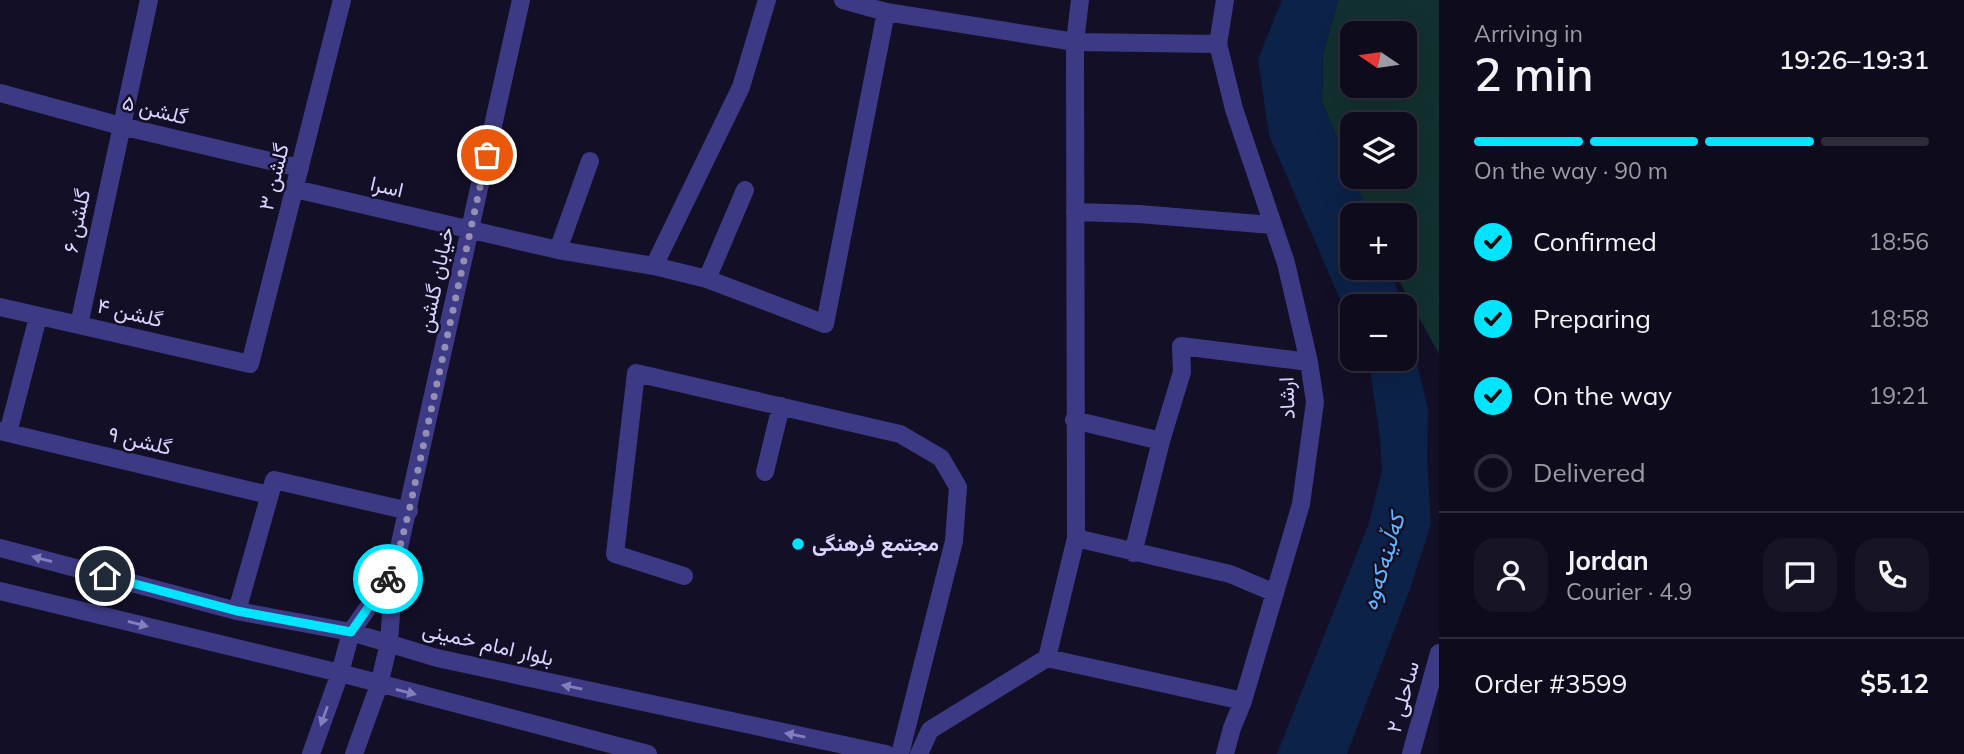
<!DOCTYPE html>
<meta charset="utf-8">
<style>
body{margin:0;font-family:Mulish,Vazirmatn,sans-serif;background:#171425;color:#f1f3f6;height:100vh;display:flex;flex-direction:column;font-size:26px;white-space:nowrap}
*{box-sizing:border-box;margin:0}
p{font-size:23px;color:#9b9ba3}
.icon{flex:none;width:38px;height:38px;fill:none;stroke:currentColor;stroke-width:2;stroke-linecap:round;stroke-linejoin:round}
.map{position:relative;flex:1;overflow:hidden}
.sheet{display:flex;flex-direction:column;background:#0e0b1c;width:525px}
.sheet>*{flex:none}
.needle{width:46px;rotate:283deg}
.fabs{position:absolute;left:1340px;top:21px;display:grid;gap:14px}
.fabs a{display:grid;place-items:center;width:77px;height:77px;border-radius:14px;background:#0e0b1c;box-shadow:0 7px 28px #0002,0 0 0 2px #2e2b3b;font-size:35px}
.pin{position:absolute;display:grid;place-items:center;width:60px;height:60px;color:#fff;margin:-30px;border:4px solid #fff;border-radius:50%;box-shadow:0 2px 7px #0007}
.courier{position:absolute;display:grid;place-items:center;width:70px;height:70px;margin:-35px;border:5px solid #00e5ff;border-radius:50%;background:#fff;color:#222;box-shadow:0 2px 9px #0007}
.overview em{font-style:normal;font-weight:600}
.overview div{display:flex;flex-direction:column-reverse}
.overview{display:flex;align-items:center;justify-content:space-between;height:119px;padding:0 35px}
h1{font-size:46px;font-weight:600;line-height:52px}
.bar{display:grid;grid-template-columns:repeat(4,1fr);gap:10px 7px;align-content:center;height:84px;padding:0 35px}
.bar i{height:9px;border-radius:5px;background:#2e2b3b}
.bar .active{background:#00e5ff}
.bar p{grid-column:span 4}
.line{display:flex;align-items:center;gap:18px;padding:0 35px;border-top:2px solid #2e2b3b}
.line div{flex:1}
.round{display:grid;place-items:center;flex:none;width:74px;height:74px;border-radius:21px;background:#171425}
ol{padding:0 35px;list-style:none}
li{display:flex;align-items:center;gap:21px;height:77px}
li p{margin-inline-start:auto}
li .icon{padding:7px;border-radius:50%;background:#00e5ff;color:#111;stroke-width:4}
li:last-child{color:#9b9ba3}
li i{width:38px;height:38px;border:4px solid #2e2b3b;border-radius:50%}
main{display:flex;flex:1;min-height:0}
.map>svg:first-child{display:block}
</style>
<main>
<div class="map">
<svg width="1439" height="754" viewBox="0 0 1439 754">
<rect width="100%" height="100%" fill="#130f26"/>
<path fill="#12302f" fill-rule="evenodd" d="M1338,0H1439V354L1392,268H1405V215H1369L1353,177H1405V124H1353V176L1322,102L1323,55ZM1353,33H1405V86H1353Z"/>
<path fill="#0c2248" d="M1282,0H1338L1323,55L1322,102L1369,215H1353V268H1390L1403,306H1353V329L1269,135L1258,59Z
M1405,314L1428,409L1427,458L1431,524L1410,589L1347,754H1277L1369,523L1382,471L1380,438L1370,369L1365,359H1405Z"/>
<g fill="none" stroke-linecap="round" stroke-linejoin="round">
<path stroke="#3d3a85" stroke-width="18" d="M843,0L886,12L1075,42L1218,44
M0,93L121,126L300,168
M295,189L558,250L654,266L707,279L825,324L886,12
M1075,212L1139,214L1272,225
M558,250L590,161
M654,266L741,87L767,0
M707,279L745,190
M0,307L250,364L342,0
M79,325L149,0
M1074,420L1161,441L1133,553
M0,431L269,495
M8,433L38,317
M1161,441L1182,372L1181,346L1309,362
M765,472L781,406
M1076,538L1230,574L1275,593
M0,548L237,611L351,632L437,658L886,754
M684,576L615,554L636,373L900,434L941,458L958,487L954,541L900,754
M0,591L340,673L648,754
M237,611L274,480L409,511
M1047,658L1243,701
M311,754L340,673L351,632L394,570
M354,754L379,685L389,643L394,570L521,0
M919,754L930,730L1047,658L1076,538L1075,42L1080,0
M1225,754L1232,728L1243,701L1301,504L1315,402L1309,362L1286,263L1234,109L1218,44L1225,0
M1411,754L1439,653"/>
</g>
<defs><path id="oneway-solid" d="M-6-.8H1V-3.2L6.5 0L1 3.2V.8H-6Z" transform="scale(1.75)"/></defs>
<g fill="#837fbc">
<use href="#oneway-solid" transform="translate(42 559) rotate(-165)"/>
<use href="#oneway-solid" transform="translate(138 624) rotate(14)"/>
<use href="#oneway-solid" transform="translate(572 687) rotate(-168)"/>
<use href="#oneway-solid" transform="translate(406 692) rotate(14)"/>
<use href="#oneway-solid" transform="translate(324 716) rotate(110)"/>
<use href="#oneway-solid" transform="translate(795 735) rotate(-168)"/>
</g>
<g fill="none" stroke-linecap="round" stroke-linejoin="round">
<path stroke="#948fb3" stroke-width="7" stroke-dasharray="0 12.6" d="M388,579L394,570L409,511L487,155"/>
<path stroke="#00e5ff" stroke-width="9" d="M105,576L237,611L351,632L388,579"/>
</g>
<circle fill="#00e5ff" stroke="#130f26" stroke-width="2.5" cx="798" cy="544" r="7"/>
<g text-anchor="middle" stroke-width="5" stroke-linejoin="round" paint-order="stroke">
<g font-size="21" fill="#d9d4ff" stroke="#130f26">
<text transform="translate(155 110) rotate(14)" y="7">گلشن ۵</text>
<text transform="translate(274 177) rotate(-76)" y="7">گلشن ۳</text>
<text transform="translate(387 187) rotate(13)" y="7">اسرا</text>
<text transform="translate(77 221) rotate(-78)" y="7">گلشن ۶</text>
<text transform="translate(436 280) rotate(-78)" y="7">خیابان گلشن</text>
<text transform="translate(130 313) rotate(13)" y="7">گلشن ۴</text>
<text transform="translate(1287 398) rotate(-92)" y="7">ارشاد</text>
<text transform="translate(140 441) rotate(13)" y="7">گلشن ۹</text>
<text transform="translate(488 644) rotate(13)" y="7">بلوار امام خمینی</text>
<text transform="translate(1403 697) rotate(-75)" y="7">ساحلی ۲</text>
</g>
<g font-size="21" font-weight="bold" fill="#d9d4ff" stroke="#130f26" text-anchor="start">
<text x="812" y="551">مجتمع فرهنگی</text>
</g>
<g font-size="23" font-style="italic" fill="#62b6ff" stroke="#130f26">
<text transform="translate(1383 562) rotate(-73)" y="8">کەڵینەکەوە</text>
</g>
</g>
</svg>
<div class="fabs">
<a><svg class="needle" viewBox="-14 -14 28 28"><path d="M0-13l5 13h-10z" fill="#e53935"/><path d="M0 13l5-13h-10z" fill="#9b9ba3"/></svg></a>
<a><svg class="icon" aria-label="layers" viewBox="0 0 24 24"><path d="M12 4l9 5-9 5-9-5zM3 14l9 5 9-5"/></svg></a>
<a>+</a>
<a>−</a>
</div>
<div class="pin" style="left:487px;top:155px;background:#ea580c"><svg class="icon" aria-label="bag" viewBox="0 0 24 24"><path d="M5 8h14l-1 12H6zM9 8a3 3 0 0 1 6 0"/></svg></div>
<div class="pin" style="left:105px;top:576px;background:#1f2937"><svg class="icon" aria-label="home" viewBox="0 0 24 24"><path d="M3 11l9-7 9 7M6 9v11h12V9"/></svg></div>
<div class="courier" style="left:388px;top:579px"><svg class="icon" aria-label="bike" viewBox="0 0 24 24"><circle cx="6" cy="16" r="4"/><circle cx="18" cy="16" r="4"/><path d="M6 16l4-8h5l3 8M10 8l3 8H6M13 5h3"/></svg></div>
</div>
<section class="sheet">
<div class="overview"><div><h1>2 min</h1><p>Arriving in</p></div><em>19:26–19:31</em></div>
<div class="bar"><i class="active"></i><i class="active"></i><i class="active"></i><i></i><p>On the way · 90 m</p></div>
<ol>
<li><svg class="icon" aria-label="check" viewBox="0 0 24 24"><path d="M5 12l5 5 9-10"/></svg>Confirmed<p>18:56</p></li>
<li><svg class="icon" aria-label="check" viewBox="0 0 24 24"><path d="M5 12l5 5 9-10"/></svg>Preparing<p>18:58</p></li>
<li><svg class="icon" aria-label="check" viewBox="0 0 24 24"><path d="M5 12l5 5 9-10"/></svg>On the way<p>19:21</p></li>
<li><i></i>Delivered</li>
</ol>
<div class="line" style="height:126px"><a class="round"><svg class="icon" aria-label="person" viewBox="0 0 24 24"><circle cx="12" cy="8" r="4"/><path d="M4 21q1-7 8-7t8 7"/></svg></a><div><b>Jordan</b><p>Courier · 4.9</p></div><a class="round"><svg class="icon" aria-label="chat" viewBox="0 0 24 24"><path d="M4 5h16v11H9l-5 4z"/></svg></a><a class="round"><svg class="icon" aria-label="phone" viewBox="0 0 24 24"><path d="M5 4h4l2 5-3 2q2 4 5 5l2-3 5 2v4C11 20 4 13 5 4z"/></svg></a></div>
<div class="line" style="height:91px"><div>Order #3599</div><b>$5.12</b></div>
</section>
</main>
